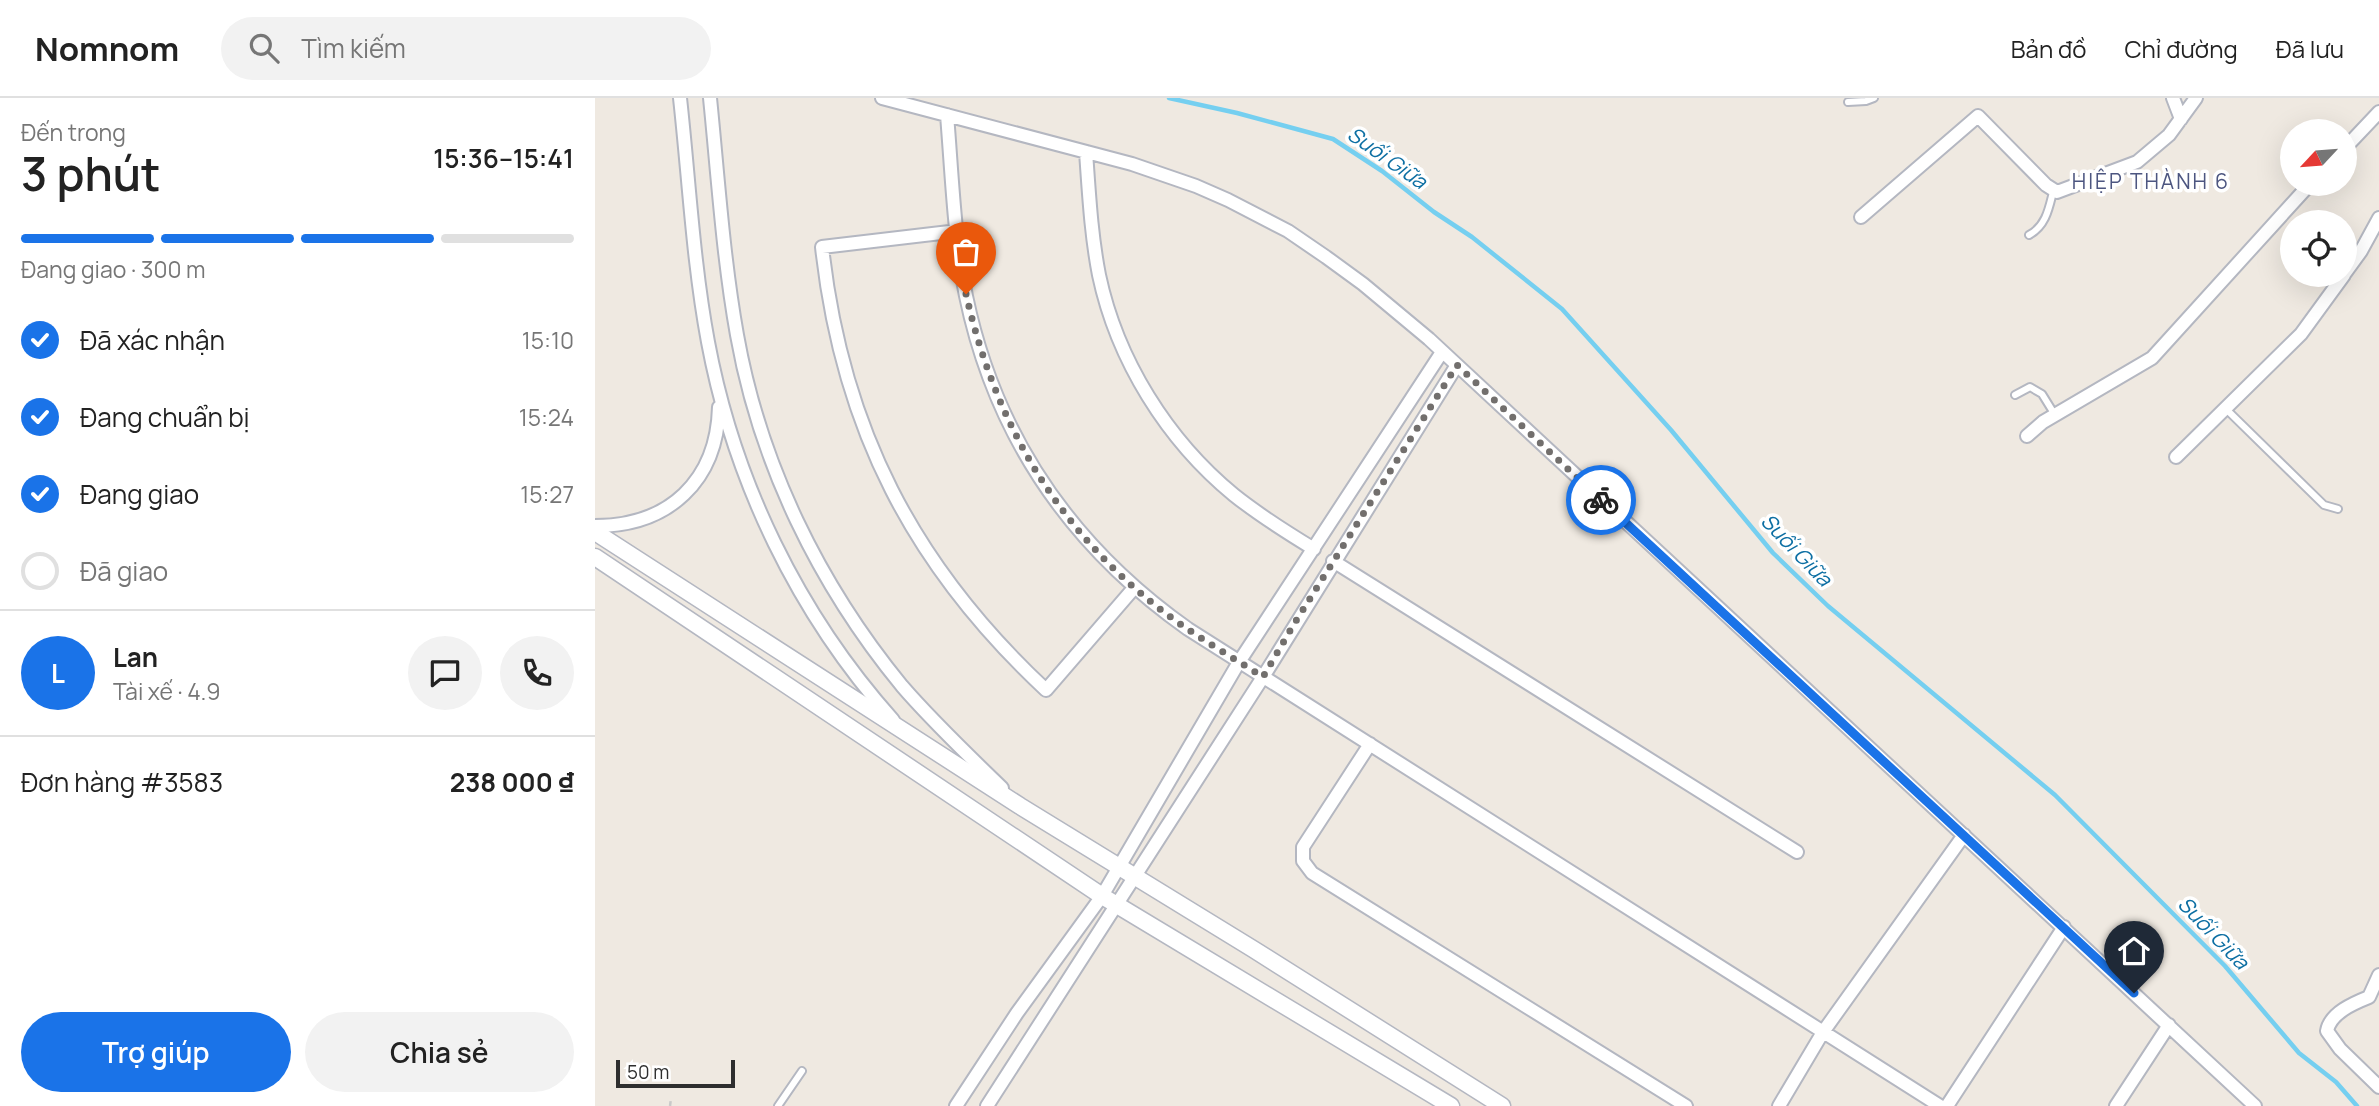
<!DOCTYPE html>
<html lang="vi">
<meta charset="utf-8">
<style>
body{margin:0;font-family:Manrope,sans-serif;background:#f2f2f2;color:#222;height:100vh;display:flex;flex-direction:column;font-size:26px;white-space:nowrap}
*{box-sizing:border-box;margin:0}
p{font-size:23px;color:#767676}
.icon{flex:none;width:38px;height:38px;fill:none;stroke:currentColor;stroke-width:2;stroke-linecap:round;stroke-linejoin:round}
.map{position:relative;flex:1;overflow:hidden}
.side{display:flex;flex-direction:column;background:#fff;width:595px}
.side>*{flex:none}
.needle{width:46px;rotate:244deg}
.controls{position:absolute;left:1685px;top:21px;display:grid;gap:14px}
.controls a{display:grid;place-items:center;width:77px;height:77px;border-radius:50%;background:#fff;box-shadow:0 7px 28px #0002;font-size:35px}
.scale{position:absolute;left:21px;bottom:18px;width:119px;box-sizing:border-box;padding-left:7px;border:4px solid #2e2e2e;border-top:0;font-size:19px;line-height:24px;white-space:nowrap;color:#2e2e2e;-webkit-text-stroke:5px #fff;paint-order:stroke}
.pin{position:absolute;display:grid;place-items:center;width:60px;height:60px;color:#fff;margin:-72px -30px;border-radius:50% 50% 50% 0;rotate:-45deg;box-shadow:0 0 7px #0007}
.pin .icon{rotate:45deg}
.courier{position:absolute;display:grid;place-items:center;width:70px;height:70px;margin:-35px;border:5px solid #1a73e8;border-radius:50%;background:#fff;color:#222;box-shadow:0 2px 9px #0007}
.headline em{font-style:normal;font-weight:600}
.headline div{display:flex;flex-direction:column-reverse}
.headline{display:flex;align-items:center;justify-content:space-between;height:119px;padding:0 21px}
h1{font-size:46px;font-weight:600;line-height:52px}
.bar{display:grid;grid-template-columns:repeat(4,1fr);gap:10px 7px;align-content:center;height:84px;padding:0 21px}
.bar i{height:9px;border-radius:5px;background:#e0e0e0}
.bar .on{background:#1a73e8}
.bar p{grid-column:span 4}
.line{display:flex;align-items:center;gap:18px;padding:0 21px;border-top:2px solid #e0e0e0}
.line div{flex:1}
.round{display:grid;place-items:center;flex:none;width:74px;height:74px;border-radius:37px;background:#f2f2f2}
ol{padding:0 21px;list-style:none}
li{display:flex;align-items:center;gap:21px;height:77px}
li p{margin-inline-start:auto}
li .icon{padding:7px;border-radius:50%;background:#1a73e8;color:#fff;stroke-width:4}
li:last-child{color:#767676}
li i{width:38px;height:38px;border:4px solid #e0e0e0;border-radius:50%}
.primary-button{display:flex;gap:14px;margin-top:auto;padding:14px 21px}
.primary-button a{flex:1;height:80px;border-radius:42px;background:#1a73e8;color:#fff;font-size:28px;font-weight:600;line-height:80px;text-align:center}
.primary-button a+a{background:#f2f2f2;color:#222}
header{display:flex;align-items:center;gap:42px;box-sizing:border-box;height:98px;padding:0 35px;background:#fff;border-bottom:2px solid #e0e0e0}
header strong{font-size:33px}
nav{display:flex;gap:38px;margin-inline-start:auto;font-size:24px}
.search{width:490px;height:63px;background:#f2f2f2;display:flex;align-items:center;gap:18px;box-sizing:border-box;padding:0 24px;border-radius:38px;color:#767676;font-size:26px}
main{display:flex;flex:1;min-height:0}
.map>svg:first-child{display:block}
</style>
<header>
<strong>Nomnom</strong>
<div class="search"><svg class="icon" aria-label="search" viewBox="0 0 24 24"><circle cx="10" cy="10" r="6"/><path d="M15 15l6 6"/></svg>Tìm kiếm</div>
<nav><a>Bản đồ</a><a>Chỉ đường</a><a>Đã lưu</a></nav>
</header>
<main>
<section class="side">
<div class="headline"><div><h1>3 phút</h1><p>Đến trong</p></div><em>15:36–15:41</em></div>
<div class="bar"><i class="on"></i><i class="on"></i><i class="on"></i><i></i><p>Đang giao · 300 m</p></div>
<ol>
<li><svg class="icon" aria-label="check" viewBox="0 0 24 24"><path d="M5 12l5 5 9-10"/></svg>Đã xác nhận<p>15:10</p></li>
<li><svg class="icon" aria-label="check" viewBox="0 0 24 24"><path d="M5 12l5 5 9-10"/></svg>Đang chuẩn bị<p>15:24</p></li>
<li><svg class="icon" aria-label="check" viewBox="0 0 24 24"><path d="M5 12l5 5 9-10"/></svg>Đang giao<p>15:27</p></li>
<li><i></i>Đã giao</li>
</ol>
<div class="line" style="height:126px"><b class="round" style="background:#1a73e8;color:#fff">L</b><div><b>Lan</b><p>Tài xế · 4.9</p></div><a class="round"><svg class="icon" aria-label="chat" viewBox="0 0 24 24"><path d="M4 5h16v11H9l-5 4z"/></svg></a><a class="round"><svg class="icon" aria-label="phone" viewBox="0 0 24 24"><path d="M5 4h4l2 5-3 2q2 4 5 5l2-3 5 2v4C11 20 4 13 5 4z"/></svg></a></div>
<div class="line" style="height:91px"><div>Đơn hàng #3583</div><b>238 000 ₫</b></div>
<div class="primary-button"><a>Trợ giúp</a><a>Chia sẻ</a></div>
</section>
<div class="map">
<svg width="1784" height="1008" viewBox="0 0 1784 1008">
<rect width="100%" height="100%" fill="#efe9e1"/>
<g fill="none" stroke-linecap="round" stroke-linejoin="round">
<path stroke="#75cff0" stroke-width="4.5" d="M574,0L642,15L738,41L787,73L839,114L877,139L967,211L1076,332L1178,455L1233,508L1460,697L1630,868L1704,955L1741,984L1762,1008"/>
<defs>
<path id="service" d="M1253,4L1271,3L1279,0
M1434,137C1451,128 1454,110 1458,94
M1420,297L1435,289L1447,296L1460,317
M1631,311L1729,407L1743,411
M183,1008L207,973"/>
<path id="minor" d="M85,0C94,81 98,164 113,244C139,383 203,516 298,622
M115,0C123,79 128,159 142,237C165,366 224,487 307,588C338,624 373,657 407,690
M287,0L537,66L601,88L633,102L693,133L731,159L768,186L834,241L1660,1008
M1578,0L1586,21
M352,17C357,77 359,139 371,198C400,338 477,449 593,531L1345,1008
M1750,50L1784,14
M491,54C494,95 496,136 504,177C522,262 572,342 639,397C664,417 691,434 719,451
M1266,119L1383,18L1451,87L1462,94L1542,64L1574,37L1601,0
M363,133L227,149C247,330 318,468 451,592L539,490
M1750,175L1766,153L1784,120
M1432,338L1448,324L1557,260L1715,86
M1581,359L1706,236L1749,177
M0,428C74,428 122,383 124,309
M738,463L1202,754
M775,646L708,749V763L717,775L1091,1008
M1784,877L1774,899C1759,905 1735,915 1732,933L1745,951L1784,989
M361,1008L422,915L507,798L644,564L847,254
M392,1008L668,579L862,267
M1184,1008L1228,934L1369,737
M1352,1008L1469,829
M1521,1008L1574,927"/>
<path id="tertiary" d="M0,434L425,708L658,851L907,1008
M0,459L507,798L856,1008"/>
</defs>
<use href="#service" stroke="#b4b7c1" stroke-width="10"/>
<use href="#minor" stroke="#b4b7c1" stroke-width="16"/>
<use href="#tertiary" stroke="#b4b7c1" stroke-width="19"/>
<path stroke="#c9c9c9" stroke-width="2.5" stroke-dasharray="5 3.5" stroke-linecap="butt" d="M75,1008L76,1000"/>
<use href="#service" stroke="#fff" stroke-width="6"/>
<use href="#minor" stroke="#fff" stroke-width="12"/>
<use href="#tertiary" stroke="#fff" stroke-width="16"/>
</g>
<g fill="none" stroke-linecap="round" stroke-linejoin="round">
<path stroke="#726f6d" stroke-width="7" stroke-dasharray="0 12.6" d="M371,196C400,324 461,430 565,511C598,537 634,557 668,579L699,526L862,267L1006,402"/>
<path stroke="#1a73e8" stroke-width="9" d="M1006,402L1539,895"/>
</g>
<g text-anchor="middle" stroke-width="7" stroke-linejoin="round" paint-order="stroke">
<g font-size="21" font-style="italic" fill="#0d6fa3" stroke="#fff">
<text transform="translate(792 60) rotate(35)" y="7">Suối Giữa</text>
<text transform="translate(1201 452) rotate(46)" y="7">Suối Giữa</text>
<text transform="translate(1618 835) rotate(46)" y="7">Suối Giữa</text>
</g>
<g font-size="21" letter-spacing="2" fill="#4d5680" stroke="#fff">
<text x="1556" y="91">HIỆP THÀNH 6</text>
</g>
</g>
</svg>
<div class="controls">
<a><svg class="needle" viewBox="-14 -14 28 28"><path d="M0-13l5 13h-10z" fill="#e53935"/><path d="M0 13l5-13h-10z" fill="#767676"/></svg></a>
<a><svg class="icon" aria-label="locate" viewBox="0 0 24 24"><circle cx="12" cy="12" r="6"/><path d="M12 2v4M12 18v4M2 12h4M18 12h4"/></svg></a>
</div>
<div class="scale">50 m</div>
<div class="pin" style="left:371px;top:196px;background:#ea580c"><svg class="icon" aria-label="bag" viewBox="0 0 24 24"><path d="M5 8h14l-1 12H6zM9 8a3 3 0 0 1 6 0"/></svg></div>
<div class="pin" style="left:1539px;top:895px;background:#1f2937"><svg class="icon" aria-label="home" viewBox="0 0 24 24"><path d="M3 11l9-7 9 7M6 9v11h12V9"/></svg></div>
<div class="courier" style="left:1006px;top:402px"><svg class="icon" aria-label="bike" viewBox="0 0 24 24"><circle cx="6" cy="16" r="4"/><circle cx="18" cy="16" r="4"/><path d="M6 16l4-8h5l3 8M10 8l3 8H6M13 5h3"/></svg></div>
</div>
</main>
